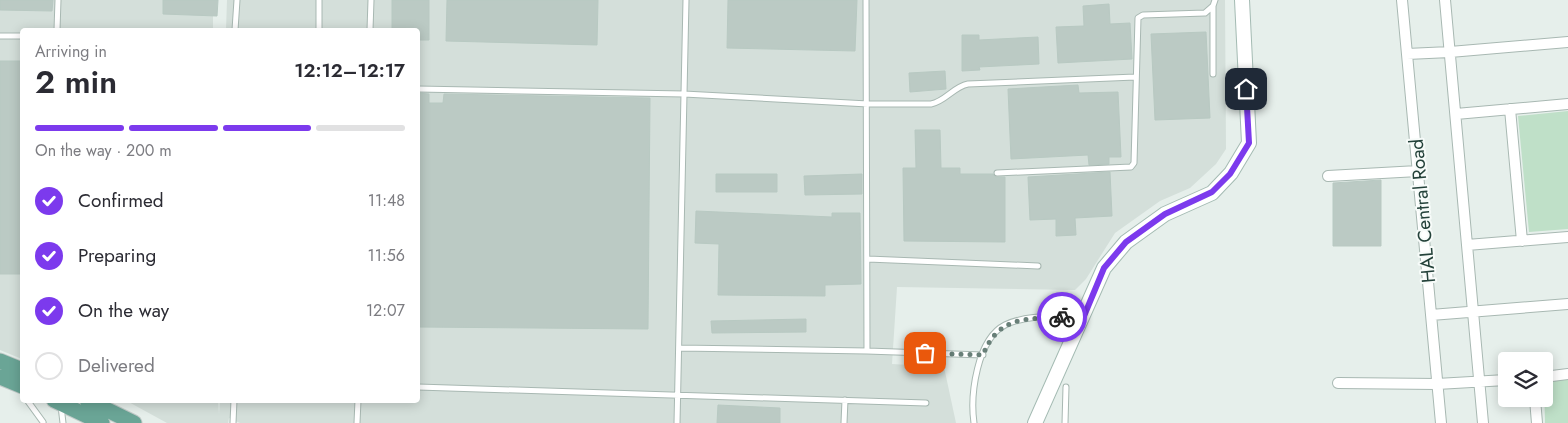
<!DOCTYPE html>
<meta charset="utf-8">
<style>
body{margin:0;font-family:Jost,sans-serif;background:#f7f7f7;color:#2b2b33;height:100vh;display:flex;flex-direction:column;font-size:19px;white-space:nowrap}
*{box-sizing:border-box;margin:0}
p{font-size:16px;color:#7c7c81}
.icon{flex:none;width:28px;height:28px;fill:none;stroke:currentColor;stroke-width:2;stroke-linecap:round;stroke-linejoin:round}
.map{position:relative;flex:1;overflow:hidden}
.details{position:absolute;left:20px;top:28px;width:400px;height:375px;display:flex;flex-direction:column;background:#fff;border-radius:5px;box-shadow:0 2px 12px #0003}
.details>*{flex:none}
.tools{position:absolute;left:1498px;top:352px;display:grid;gap:10px}
.tools a{display:grid;place-items:center;width:55px;height:55px;border-radius:5px;background:#fff;box-shadow:0 2px 12px #0003;font-size:25px}
.pin{position:absolute;display:grid;place-items:center;width:42px;height:42px;color:#fff;margin:-21px;border-radius:10px;box-shadow:0 2px 8px #0006}
.courier{position:absolute;display:grid;place-items:center;width:50px;height:50px;margin:-25px;border:4px solid #7c3aed;border-radius:50%;background:#fff;color:#222;box-shadow:0 1px 6px #0007}
.head em{font-style:normal;font-weight:600}
.head div{display:flex;flex-direction:column-reverse}
.head{display:flex;align-items:center;justify-content:space-between;height:85px;padding:0 15px}
h1{font-size:32px;font-weight:600;line-height:38px}
.bar{display:grid;grid-template-columns:repeat(4,1fr);gap:8px 5px;align-content:center;height:60px;padding:0 15px}
.bar i{height:6px;border-radius:4px;background:#e1e1e2}
.bar .active{background:#7c3aed}
.bar p{grid-column:span 4}
ol{padding:0 15px;list-style:none}
li{display:flex;align-items:center;gap:15px;height:55px}
li p{margin-inline-start:auto}
li .icon{padding:5px;border-radius:50%;background:#7c3aed;color:#fff;stroke-width:4}
li:last-child{color:#7c7c81}
li i{width:28px;height:28px;border:2px solid #e1e1e2;border-radius:50%}
.map>svg:first-child{display:block}
</style>
<div class="map">
<svg width="1568" height="423" viewBox="0 0 1568 423">
<rect width="100%" height="100%" fill="#e6efeb"/>
<path fill="#d4dfda" d="M0,0H213V30H22V359L0,350Z
M227,0H1225L1226,149L1216,164L1190,188L1160,201L1115,233L1086,279L1075,290L897,287L892,364L944,367L956,423H240L229,418L228,423H167L125,400H218L219,414L220,400H418V30H226Z"/>
<path fill="#bfe0c8" d="M1568,111V229L1529,232L1518,116Z
M1568,379V423H1545L1544,382Z"/>
<path fill="#bbcac4" stroke="#b8c9c2" d="M0,0H53L52,11L0,10Z
M163,0H218L217,16L163,14Z
M392,0H429V40H418V30H392Z
M447,0H598L597,45L446,41Z
M728,0H857L855,51L727,48Z
M1109,4L1110,24L1130,23L1132,59L1058,63L1056,27L1084,26L1083,6Z
M1206,32L1210,118L1155,120L1151,34Z
M962,35H979V40L1038,37L1039,64L979,67L980,70L962,71Z
M0,61H22V274H0Z
M945,71L946,89L910,92L909,73Z
M1078,85L1079,93L1118,92L1121,157H1109V164L1089,165L1088,155L1011,159L1008,89Z
M418,93L429,94V103H443L444,94L650,98L648,329L418,327Z
M915,130H940L941,168H960V174H993L995,177H1005V242L904,241L903,168H916Z
M1110,172L1112,216L1075,218L1076,235L1056,236V219L1030,220L1028,177Z
M716,174H777V192H716Z
M862,174V194L805,195L804,176Z
M1381,180V246H1333V183Z
M696,211L832,217V213H860L861,284L825,285V296L718,295L719,244L695,243Z
M806,319V332L712,333L711,321Z
M718,405L780,408V423H717Z"/>
<g fill="none" stroke-linecap="round" stroke-linejoin="round">
<defs>
<path id="lane" d="M1213,6V74
M57,30L58,0
M235,30L237,0
M319,30V0
M370,30L371,0
M0,36H22
M418,89L684,94L868,104H931C946,101 953,87 968,84L1135,77
M997,173L1131,167L1134,163L1138,18L1143,15L1205,13L1213,6L1215,0
M868,259L1038,266
M679,348L867,351L866,0
M867,351L983,355
M418,387L926,403
M27,400L43,422
M61,406L63,423
M233,423L234,400
M357,423L358,400
M677,423L686,0
M844,423L845,400
M974,423C970,395 977,339 1005,325C1027,314 1057,317 1081,316
M1065,423L1066,387"/>
<path id="street" d="M1402,0L1441,423
M1445,0L1483,423
M1407,54L1450,52L1568,42
M1510,109L1522,241
M1456,114L1568,104
M1328,176L1418,171
M1467,245L1568,237
M1431,315L1568,304
M1544,377L1568,374
M1338,383L1437,384L1506,380
M1535,399L1537,423"/>
<path id="secondary" d="M1035,423L1104,268L1126,242L1165,214L1212,193L1231,173L1249,143L1242,0"/>
<path id="primary" d="M0,361L22,370
M0,377L22,386
M54,400L102,423
M87,400L134,423"/>
</defs>
<use href="#lane" stroke="#a8b8b2" stroke-width="7"/>
<use href="#street" stroke="#a8b8b2" stroke-width="12"/>
<use href="#secondary" stroke="#a4bbb3" stroke-width="16"/>
<use href="#primary" stroke="#c2cac8" stroke-width="17"/>
<use href="#lane" stroke="#fff" stroke-width="5"/>
<use href="#street" stroke="#fff" stroke-width="10"/>
<use href="#secondary" stroke="#fff" stroke-width="14"/>
<use href="#primary" stroke="#6aa596" stroke-width="15"/>
</g>
<g fill="none" stroke-linecap="round" stroke-linejoin="round">
<path stroke="#687f78" stroke-width="5" stroke-dasharray="0 9" d="M925,353L983,355C998,316 1026,319 1062,317"/>
<path stroke="#7c3aed" stroke-width="6" d="M1062,317L1084,316L1104,268L1126,242L1165,214L1212,192L1230,174L1249,143L1246,89"/>
</g>
<g text-anchor="middle" stroke-width="4" stroke-linejoin="round" paint-order="stroke">
<g font-size="19" fill="#24423a" stroke="#f7fbf9">
<text transform="translate(1422 211) rotate(-95)" y="7">HAL Central Road</text>
</g>
</g>
</svg>
<div class="tools">
<a><svg class="icon" aria-label="layers" viewBox="0 0 24 24"><path d="M12 4l9 5-9 5-9-5zM3 14l9 5 9-5"/></svg></a>
</div>
<div class="pin" style="left:925px;top:353px;background:#ea580c"><svg class="icon" aria-label="bag" viewBox="0 0 24 24"><path d="M5 8h14l-1 12H6zM9 8a3 3 0 0 1 6 0"/></svg></div>
<div class="pin" style="left:1246px;top:89px;background:#1f2937"><svg class="icon" aria-label="home" viewBox="0 0 24 24"><path d="M3 11l9-7 9 7M6 9v11h12V9"/></svg></div>
<div class="courier" style="left:1062px;top:317px"><svg class="icon" aria-label="bike" viewBox="0 0 24 24"><circle cx="6" cy="16" r="4"/><circle cx="18" cy="16" r="4"/><path d="M6 16l4-8h5l3 8M10 8l3 8H6M13 5h3"/></svg></div>
<section class="details">
<div class="head"><div><h1>2 min</h1><p>Arriving in</p></div><em>12:12–12:17</em></div>
<div class="bar"><i class="active"></i><i class="active"></i><i class="active"></i><i></i><p>On the way · 200 m</p></div>
<ol>
<li><svg class="icon" aria-label="check" viewBox="0 0 24 24"><path d="M5 12l5 5 9-10"/></svg>Confirmed<p>11:48</p></li>
<li><svg class="icon" aria-label="check" viewBox="0 0 24 24"><path d="M5 12l5 5 9-10"/></svg>Preparing<p>11:56</p></li>
<li><svg class="icon" aria-label="check" viewBox="0 0 24 24"><path d="M5 12l5 5 9-10"/></svg>On the way<p>12:07</p></li>
<li><i></i>Delivered</li>
</ol>
</section>
</div>
